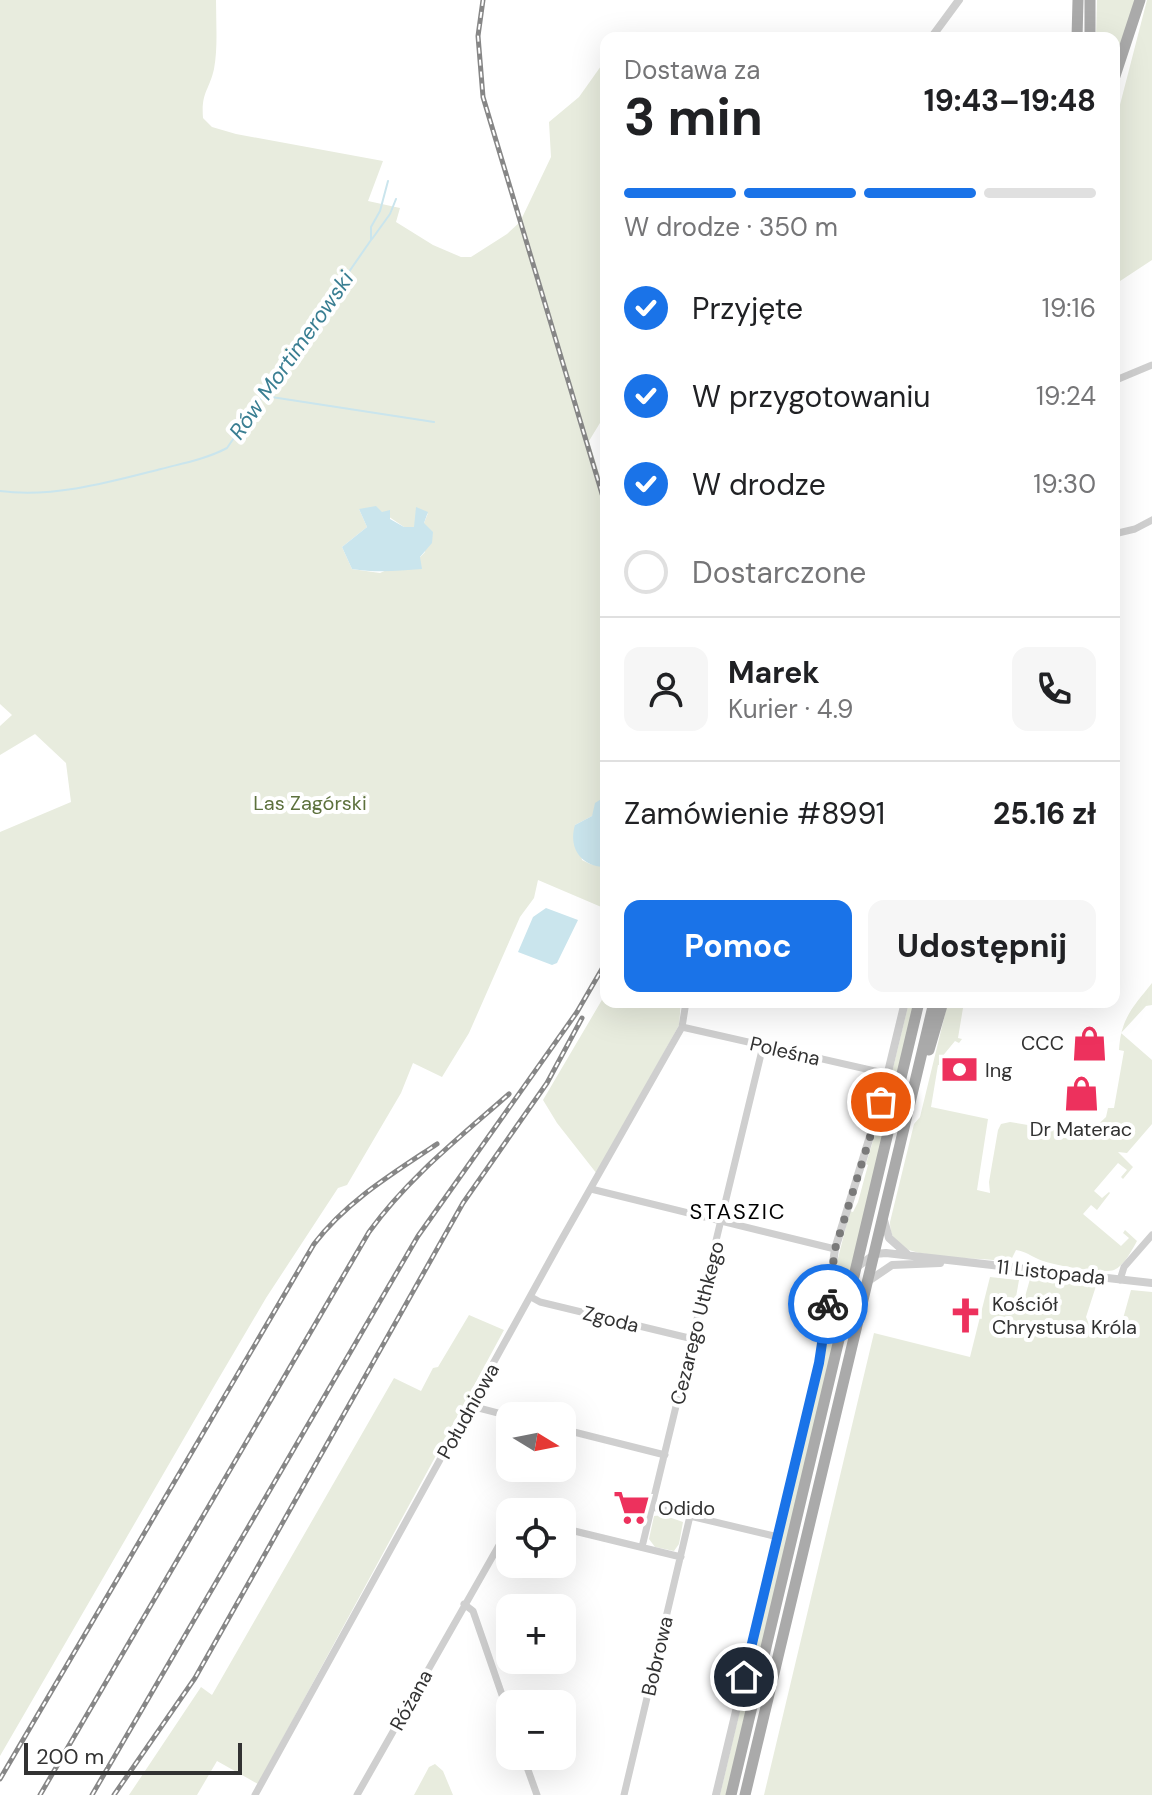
<!DOCTYPE html>
<html lang="pl">
<meta charset="utf-8">
<style>
body{margin:0;font-family:"DM Sans",sans-serif;background:#f6f6f6;color:#202124;height:100vh;display:flex;flex-direction:column;font-size:30px;white-space:nowrap}
*{box-sizing:border-box;margin:0}
p{font-size:26px;color:#757577}
.icon{flex:none;width:44px;height:44px;fill:none;stroke:currentColor;stroke-width:2;stroke-linecap:round;stroke-linejoin:round}
.map{position:relative;flex:1;overflow:hidden}
.details{position:absolute;left:600px;top:32px;width:520px;height:976px;display:flex;flex-direction:column;background:#fff;border-radius:16px;box-shadow:0 8px 32px #0002}
.details>*{flex:none}
.needle{width:52px;rotate:100deg}
.buttons{position:absolute;left:496px;top:1402px;display:grid;gap:16px}
.buttons a{display:grid;place-items:center;width:80px;height:80px;border-radius:16px;background:#fff;box-shadow:0 8px 32px #0002;font-size:40px}
.scale{position:absolute;left:24px;bottom:20px;width:218px;box-sizing:border-box;padding-left:8px;border:4px solid #323232;border-top:0;font-size:22px;line-height:28px;white-space:nowrap;color:#323232;-webkit-text-stroke:6px #fff;paint-order:stroke}
.pin{position:absolute;display:grid;place-items:center;width:68px;height:68px;color:#fff;margin:-34px;border:4px solid #fff;border-radius:50%;box-shadow:0 2px 8px #0007}
.courier{position:absolute;display:grid;place-items:center;width:80px;height:80px;margin:-40px;border:6px solid #1a73e8;border-radius:50%;background:#fff;color:#222;box-shadow:0 2px 10px #0007}
.summary em{font-style:normal;font-weight:700}
.summary div{display:flex;flex-direction:column-reverse}
.summary{display:flex;align-items:center;justify-content:space-between;height:136px;padding:0 24px}
h1{font-size:52px;font-weight:700;line-height:60px}
.bar{display:grid;grid-template-columns:repeat(4,1fr);gap:12px 8px;align-content:center;height:96px;padding:0 24px}
.bar i{height:10px;border-radius:6px;background:#e0e0e0}
.bar .selected{background:#1a73e8}
.bar p{grid-column:span 4}
.line{display:flex;align-items:center;gap:20px;padding:0 24px;border-top:2px solid #e0e0e0}
.line div{flex:1}
.round{display:grid;place-items:center;flex:none;width:84px;height:84px;border-radius:16px;background:#f6f6f6}
ol{padding:0 24px;list-style:none}
li{display:flex;align-items:center;gap:24px;height:88px}
li p{margin-inline-start:auto}
li .icon{padding:8px;border-radius:50%;background:#1a73e8;color:#fff;stroke-width:4}
li:last-child{color:#757577}
li i{width:44px;height:44px;border:4px solid #e0e0e0;border-radius:50%}
.button{display:flex;gap:16px;margin-top:auto;padding:16px 24px}
.button a{flex:1;height:92px;border-radius:16px;background:#1a73e8;color:#fff;font-size:32px;font-weight:700;line-height:92px;text-align:center}
.button a+a{background:#f6f6f6;color:#202124}
.map>svg:first-child{display:block}
</style>
<div class="map">
<svg width="1152" height="1795" viewBox="0 0 1152 1795">
<rect width="100%" height="100%" fill="#fff"/>
<path fill="#e8ecde" fill-rule="evenodd" d="M0,0H216C216,23 218,47 214,69C209,91 201,92 203,118L212,127L236,134L383,161L368,201L400,208L396,222L433,245L461,257H471L507,234L520,222L551,157L549,122L579,97L606,59V413L589,441L606,496V796L592,816L575,825L582,860L590,864L606,867V909L538,880L534,898L520,917L469,1033L442,1077L413,1063L401,1093L347,1185L338,1188L266,1298L216,1383L0,1756V832L71,802L66,763L35,734L0,755V726L12,715L0,704ZM359,509L382,512L404,527H414L428,513L424,523L425,552L408,570L391,568L380,573L352,569L342,547L367,527Z
M1097,0H1136L1114,69V38H1096Z
M1147,0H1152V260L1114,285V128Z
M1152,983V1005L1146,1006L1121,1033L1152,1060V1124L1127,1153L1118,1152L1133,1167L1123,1179L1121,1177L1127,1170L1118,1163L1094,1191L1102,1198L1109,1192L1110,1193L1097,1210L1091,1205L1083,1214L1121,1246L1129,1238L1123,1233L1125,1230L1137,1241C1132,1250 1124,1266 1114,1270C1103,1274 1050,1265 1038,1259C1029,1255 1027,1252 1016,1250L1012,1258L1004,1261C979,1258 924,1258 904,1248C893,1243 890,1232 890,1222L914,1124L920,1117L948,1002H964L958,1038L962,1039L959,1043L955,1041L941,1058L944,1061L943,1065H938L931,1107L988,1119L977,1190L990,1193L989,1182L998,1130L1001,1124L1010,1122L1087,1135L1106,1117L1108,1108H1114L1124,1051L1119,1050C1121,1018 1133,1007 1152,983Z
M606,993V1002H681L679,1025L597,1174L557,1123L543,1100Z
M909,1002H915L726,1795H720L827,1342L837,1262L850,1211L853,1212L858,1202L868,1165L866,1164L885,1101Z
M990,1277L1019,1280L1016,1297L1018,1303L1023,1304L1030,1279L1096,1286L1086,1317L1089,1324L1119,1333L1131,1290L1152,1292V1795H764L874,1333L970,1357Z
M469,1315L504,1330L258,1784L217,1761L197,1795H129L201,1687L212,1695L394,1378L421,1391L433,1368L438,1367Z
M663,1515L683,1522L679,1544L674,1551L655,1547L649,1539L654,1516Z
M435,1764L443,1771L453,1795H414L429,1767Z"/>
<path fill="#cae5ed" d="M376,506L382,512L390,510V519L404,527H414L416,507L428,512L424,523L433,532L432,543L420,557L422,569C397,571 376,573 352,569L342,547L367,527L359,509Z
M606,796V867C581,867 568,848 575,825L592,816L595,803Z
M546,908L578,920L557,963L552,965L518,952L533,917Z"/>
<g fill="none" stroke-linecap="round" stroke-linejoin="round">
<path stroke="#cae5ed" stroke-width="2" d="M372,239L390,214L396,199
M265,396L434,422
M0,491C54,498 110,482 161,469C184,463 206,459 227,448L371,240V227L380,211L388,181"/>
<path stroke="#cfcfcf" stroke-width="7" d="M1116,380L1152,365
M1114,534L1135,529L1152,520
M682,1027L888,1074
M591,1189L835,1249
M1120,1280L1124,1267L1152,1235
M531,1297L540,1302L693,1339
M471,1406L510,1416
M562,1429L665,1455
M652,1507L778,1537
M562,1528L681,1557
M642,1547L763,1046
M464,1604L473,1611L510,1718
M523,1756L537,1795
M255,1795L559,1244L682,1027L686,1002
M357,1795L510,1526
M624,1795L690,1516"/>
<path stroke="#cfcfcf" stroke-width="8" d="M931,38L959,0
M884,1220L889,1238L907,1254
M857,1267L875,1254L886,1253L1152,1283
M870,1280L892,1265L940,1263
M716,1795L819,1363L835,1249L881,1101L905,1002"/>
<path stroke="#aaa" stroke-width="11" d="M1090,0V38
M1077,38L1078,0
M1114,79L1140,0
M929,1050L943,1002
M731,1795L919,1002
M745,1795L934,1002"/>
<defs>
<path id="rail" d="M483,0L478,36L483,97L606,507
M0,1779L314,1244C347,1201 392,1174 437,1144
M40,1795L369,1232C408,1178 459,1138 509,1094
M92,1795L418,1236L577,1012L606,962
M114,1795L195,1678L463,1203L547,1083L582,1018"/>
</defs>
<use href="#rail" stroke="#878787" stroke-width="5"/>
<use href="#rail" stroke="#fff" stroke-width="2" stroke-dasharray="6" stroke-linecap="butt"/>
</g>
<g fill="none" stroke-linecap="round" stroke-linejoin="round">
<path stroke="#7a7a7a" stroke-width="8" stroke-dasharray="0 14.4" d="M828,1304L835,1249L881,1102"/>
<path stroke="#1a73e8" stroke-width="10" d="M744,1677L819,1363L828,1304"/>
</g>
<defs>
<symbol id="shop-bare" viewBox="-9 -9 18 18"><path d="M-5-2.5h2.3a2.7 3.5 0 0 1 5.4 0H5L5.5 6h-11ZM-1.5-2.5h3a1.5 2.3 0 0 0-3 0Z" fill="#ed315d" stroke="#fff" stroke-width="2.5" paint-order="stroke"/></symbol>
<symbol id="bank-bare" viewBox="-9 -9 18 18"><path d="M-6-4H6V4H-6ZM0-2.3a2.3 2.3 0 1 0 0 4.6a2.3 2.3 0 1 0 0-4.6Z" fill="#ed315d" stroke="#fff" stroke-width="2.5" paint-order="stroke"/></symbol>
<symbol id="church-bare" viewBox="-9 -9 18 18"><path d="M-1.2-6h2.4v3.5h3.3v2.4h-3.3V6h-2.4V-.1h-3.3v-2.4h3.3Z" fill="#ed315d" stroke="#fff" stroke-width="2.5" paint-order="stroke"/></symbol>
<symbol id="supermarket-bare" viewBox="-9 -9 18 18"><path d="M-6-5.5h2.5l.6 2H6L4.5 2H-2.5L-4.4-4H-6ZM-1.5 3.2a1.3 1.3 0 1 0 .1 0ZM3 3.2a1.3 1.3 0 1 0 .1 0Z" fill="#ed315d" stroke="#fff" stroke-width="2.5" paint-order="stroke"/></symbol>
</defs>
<g fill-rule="evenodd">
<use href="#shop-bare" x="1064" y="1018" width="51" height="51"/>
<use href="#bank-bare" x="934" y="1044" width="51" height="51"/>
<use href="#shop-bare" x="1056" y="1068" width="51" height="51"/>
<use href="#church-bare" x="940" y="1290" width="51" height="51"/>
<use href="#supermarket-bare" x="606" y="1482" width="51" height="51"/>
</g>
<g text-anchor="middle" stroke-width="8" stroke-linejoin="round" paint-order="stroke">
<g font-size="20" fill="#5d713d" stroke="#fff">
<text x="310" y="810">Las Zagórski</text>
</g>
<g font-size="20" fill="#323232" stroke="#fff" text-anchor="start">
<text x="1064" y="1050" text-anchor="end">CCC</text>
<text x="985" y="1077">Ing</text>
<text x="1081" y="1136" text-anchor="middle">Dr Materac</text>
<text x="992" y="1311">Kościół<tspan x="992" dy="23">Chrystusa Króla</tspan></text>
<text x="658" y="1515">Odido</text>
</g>
<g font-size="20" fill="#323232" stroke="#fff">
<text transform="translate(785 1051) rotate(13)" y="7">Poleśna</text>
<text transform="translate(1051 1272) rotate(6)" y="7">11 Listopada</text>
<text transform="translate(611 1319) rotate(14)" y="7">Zgoda</text>
<text transform="translate(697 1323) rotate(-76)" y="7">Cezarego Uthkego</text>
<text transform="translate(468 1411) rotate(-61)" y="7">Południowa</text>
<text transform="translate(657 1656) rotate(-77)" y="7">Bobrowa</text>
<text transform="translate(411 1700) rotate(-61)" y="7">Różana</text>
</g>
<g font-size="22" font-style="italic" fill="#397e92" stroke="#fff">
<text transform="translate(291 355) rotate(-55)" y="8">Rów Mortimerowski</text>
</g>
<g font-size="22" letter-spacing="2" fill="#000" stroke="#fff">
<text x="738" y="1219">STASZIC</text>
</g>
</g>
</svg>
<div class="buttons">
<a><svg class="needle" viewBox="-14 -14 28 28"><path d="M0-13l5 13h-10z" fill="#e53935"/><path d="M0 13l5-13h-10z" fill="#757577"/></svg></a>
<a><svg class="icon" aria-label="locate" viewBox="0 0 24 24"><circle cx="12" cy="12" r="6"/><path d="M12 2v4M12 18v4M2 12h4M18 12h4"/></svg></a>
<a>+</a>
<a>−</a>
</div>
<div class="scale">200 m</div>
<div class="pin" style="left:881px;top:1102px;background:#ea580c"><svg class="icon" aria-label="bag" viewBox="0 0 24 24"><path d="M5 8h14l-1 12H6zM9 8a3 3 0 0 1 6 0"/></svg></div>
<div class="pin" style="left:744px;top:1677px;background:#1f2937"><svg class="icon" aria-label="home" viewBox="0 0 24 24"><path d="M3 11l9-7 9 7M6 9v11h12V9"/></svg></div>
<div class="courier" style="left:828px;top:1304px"><svg class="icon" aria-label="bike" viewBox="0 0 24 24"><circle cx="6" cy="16" r="4"/><circle cx="18" cy="16" r="4"/><path d="M6 16l4-8h5l3 8M10 8l3 8H6M13 5h3"/></svg></div>
<section class="details">
<div class="summary"><div><h1>3 min</h1><p>Dostawa za</p></div><em>19:43–19:48</em></div>
<div class="bar"><i class="selected"></i><i class="selected"></i><i class="selected"></i><i></i><p>W drodze · 350 m</p></div>
<ol>
<li><svg class="icon" aria-label="check" viewBox="0 0 24 24"><path d="M5 12l5 5 9-10"/></svg>Przyjęte<p>19:16</p></li>
<li><svg class="icon" aria-label="check" viewBox="0 0 24 24"><path d="M5 12l5 5 9-10"/></svg>W przygotowaniu<p>19:24</p></li>
<li><svg class="icon" aria-label="check" viewBox="0 0 24 24"><path d="M5 12l5 5 9-10"/></svg>W drodze<p>19:30</p></li>
<li><i></i>Dostarczone</li>
</ol>
<div class="line" style="height:144px"><a class="round"><svg class="icon" aria-label="person" viewBox="0 0 24 24"><circle cx="12" cy="8" r="4"/><path d="M4 21q1-7 8-7t8 7"/></svg></a><div><b>Marek</b><p>Kurier · 4.9</p></div><a class="round"><svg class="icon" aria-label="phone" viewBox="0 0 24 24"><path d="M5 4h4l2 5-3 2q2 4 5 5l2-3 5 2v4C11 20 4 13 5 4z"/></svg></a></div>
<div class="line" style="height:104px"><div>Zamówienie #8991</div><b>25.16 zł</b></div>
<div class="button"><a>Pomoc</a><a>Udostępnij</a></div>
</section>
</div>
